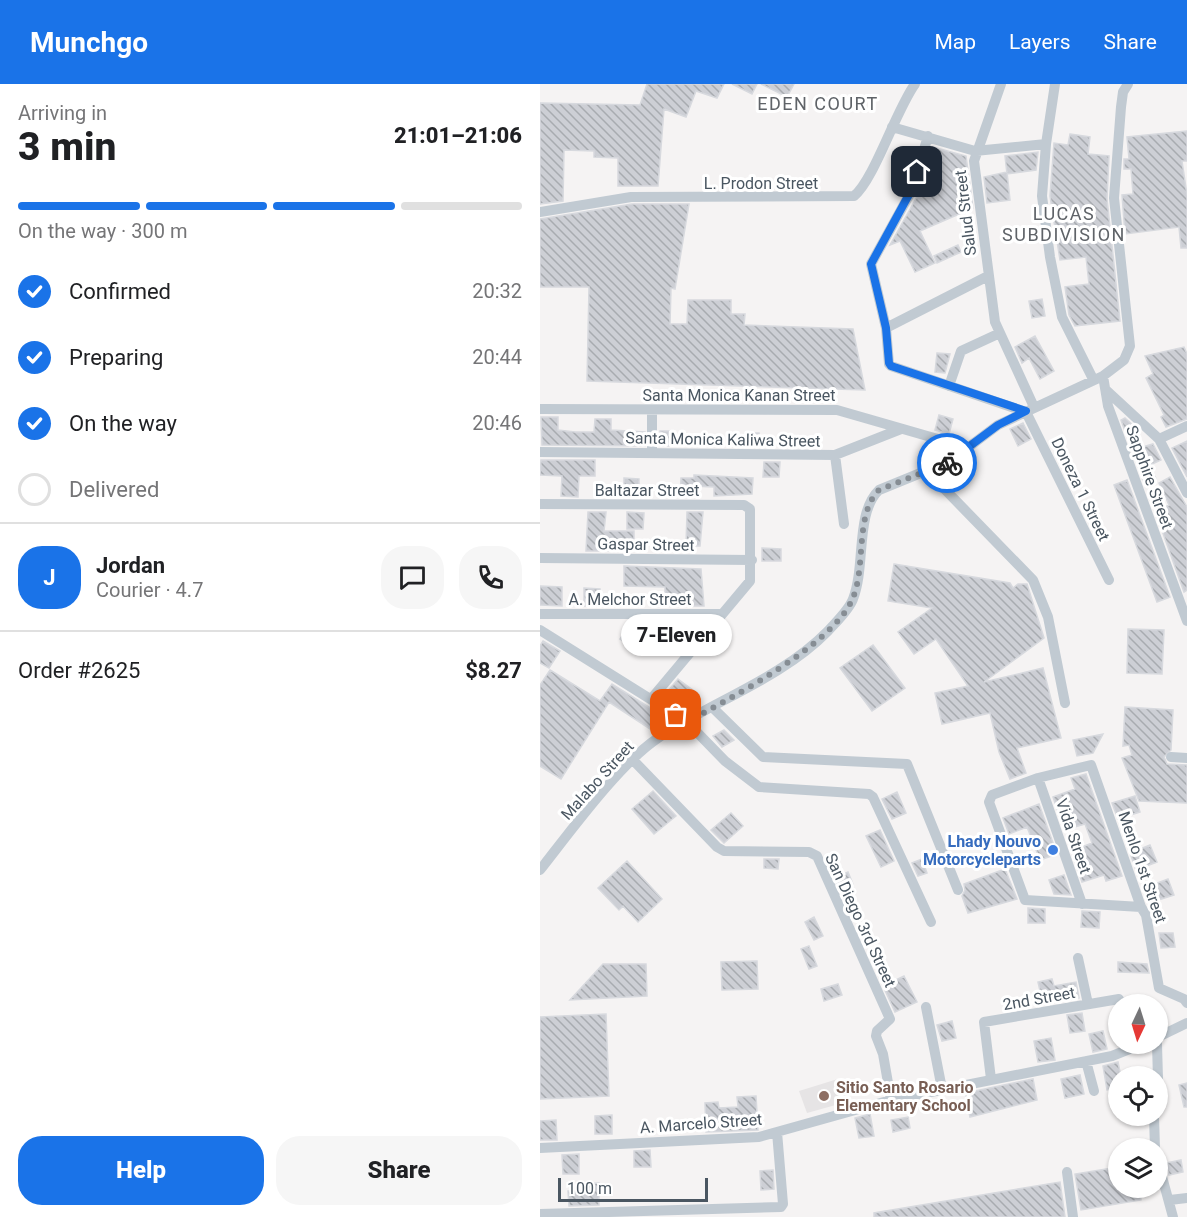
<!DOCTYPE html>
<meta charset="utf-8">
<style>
body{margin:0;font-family:Roboto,sans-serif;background:#f6f6f6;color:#202124;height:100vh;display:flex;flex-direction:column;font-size:22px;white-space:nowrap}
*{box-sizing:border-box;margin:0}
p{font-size:20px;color:#757577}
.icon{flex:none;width:33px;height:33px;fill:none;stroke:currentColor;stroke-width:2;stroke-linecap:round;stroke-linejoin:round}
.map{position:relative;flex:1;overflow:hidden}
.panel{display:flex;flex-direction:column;background:#fff;width:540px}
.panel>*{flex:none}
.needle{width:39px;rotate:184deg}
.fabs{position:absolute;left:568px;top:910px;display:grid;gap:12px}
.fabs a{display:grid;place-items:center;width:60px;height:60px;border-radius:50%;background:#fff;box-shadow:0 2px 4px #0004;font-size:30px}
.scale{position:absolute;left:18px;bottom:15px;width:150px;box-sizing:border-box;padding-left:6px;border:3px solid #4a5661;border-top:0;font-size:16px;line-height:21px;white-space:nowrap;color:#4a5661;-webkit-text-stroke:4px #fff;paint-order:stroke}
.pin{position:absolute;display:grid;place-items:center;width:51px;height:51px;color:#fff;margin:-26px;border-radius:12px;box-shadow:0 3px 9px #0006}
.courier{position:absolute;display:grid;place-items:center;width:60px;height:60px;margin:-30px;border:4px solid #1a73e8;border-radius:50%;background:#fff;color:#222;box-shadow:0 2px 8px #0007}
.bubble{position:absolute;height:42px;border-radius:21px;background:#fff;box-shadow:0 2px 4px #0004;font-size:20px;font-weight:800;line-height:42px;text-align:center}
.head em{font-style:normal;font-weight:800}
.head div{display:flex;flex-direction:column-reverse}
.head{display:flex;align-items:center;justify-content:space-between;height:102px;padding:0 18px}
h1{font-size:39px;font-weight:800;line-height:45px}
.bar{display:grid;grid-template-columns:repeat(4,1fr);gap:9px 6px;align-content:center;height:72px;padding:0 18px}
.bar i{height:8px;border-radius:4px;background:#e0e0e0}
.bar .current{background:#1a73e8}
.bar p{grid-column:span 4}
.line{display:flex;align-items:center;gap:15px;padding:0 18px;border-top:2px solid #e0e0e0}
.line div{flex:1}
.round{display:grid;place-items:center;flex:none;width:63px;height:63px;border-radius:24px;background:#f6f6f6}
ol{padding:0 18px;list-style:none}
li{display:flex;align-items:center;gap:18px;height:66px}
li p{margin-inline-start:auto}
li .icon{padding:6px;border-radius:50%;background:#1a73e8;color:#fff;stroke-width:4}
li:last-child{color:#757577}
li i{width:33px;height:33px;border:3px solid #e0e0e0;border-radius:50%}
.primary-button{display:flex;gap:12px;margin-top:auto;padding:12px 18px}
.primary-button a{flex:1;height:69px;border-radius:24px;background:#1a73e8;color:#fff;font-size:24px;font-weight:800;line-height:69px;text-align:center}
.primary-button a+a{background:#f6f6f6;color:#202124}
header{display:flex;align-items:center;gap:36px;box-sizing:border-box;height:84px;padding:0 30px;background:#1a73e8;color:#fff}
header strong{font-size:28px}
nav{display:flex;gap:33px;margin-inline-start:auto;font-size:21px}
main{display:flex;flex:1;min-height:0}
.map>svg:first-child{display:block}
</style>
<header>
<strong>Munchgo</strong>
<nav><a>Map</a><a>Layers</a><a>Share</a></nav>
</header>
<main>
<section class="panel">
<div class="head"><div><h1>3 min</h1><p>Arriving in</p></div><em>21:01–21:06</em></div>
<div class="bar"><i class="current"></i><i class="current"></i><i class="current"></i><i></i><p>On the way · 300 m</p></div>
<ol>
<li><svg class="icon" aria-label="check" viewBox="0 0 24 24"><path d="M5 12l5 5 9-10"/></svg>Confirmed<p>20:32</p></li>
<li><svg class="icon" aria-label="check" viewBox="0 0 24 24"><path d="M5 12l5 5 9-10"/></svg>Preparing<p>20:44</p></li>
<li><svg class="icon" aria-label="check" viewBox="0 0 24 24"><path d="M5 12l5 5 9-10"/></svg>On the way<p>20:46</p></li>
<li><i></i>Delivered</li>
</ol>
<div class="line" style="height:108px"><b class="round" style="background:#1a73e8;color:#fff">J</b><div><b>Jordan</b><p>Courier · 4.7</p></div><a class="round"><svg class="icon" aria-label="chat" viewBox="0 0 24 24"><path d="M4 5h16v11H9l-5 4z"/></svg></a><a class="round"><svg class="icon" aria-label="phone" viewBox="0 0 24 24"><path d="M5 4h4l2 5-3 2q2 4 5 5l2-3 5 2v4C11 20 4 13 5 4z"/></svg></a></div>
<div class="line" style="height:78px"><div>Order #2625</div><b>$8.27</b></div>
<div class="primary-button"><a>Help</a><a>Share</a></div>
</section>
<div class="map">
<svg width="647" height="1133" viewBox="0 0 647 1133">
<defs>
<pattern id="building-back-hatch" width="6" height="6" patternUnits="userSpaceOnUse" patternTransform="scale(1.5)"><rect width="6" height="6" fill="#cdcfd5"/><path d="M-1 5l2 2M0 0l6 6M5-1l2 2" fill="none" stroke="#a8abb0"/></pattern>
</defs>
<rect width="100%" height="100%" fill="#f5f3f3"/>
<path fill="#e6e4e5" d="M301,994L310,1017L267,1029L259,1007Z"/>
<path fill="url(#building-back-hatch)" stroke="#d7d9de" stroke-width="1.5" d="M107,0H184L177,14L156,7L146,33L124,25L118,102H78V74L54,73V67L24,66L23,117L0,120V19L100,21Z
M192,0H217L212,10Z
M221,0H254L247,13Z
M647,47V77H642L647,111V164H641L639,143L585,150L582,111L593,110L591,85H584V75H589L587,53Z
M530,50L550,53L548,70L569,72L567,115L580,237L535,242L529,231L525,203L549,200L546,173L520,176L510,112L514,59L528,61Z
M393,63L426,72L433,124L380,147L395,179L375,188L360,157L350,161L379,109Z
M498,68L496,86L467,90L465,72Z
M467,88L470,116L447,119L444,93Z
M92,120H149L135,205L131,204L130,240H147L148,216H191V230H205L204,241L313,245L325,306L47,297L49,203H0V135Z
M418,161L421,168L397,179L394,172Z
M502,215L505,232L492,234L489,217Z
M495,252L514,287L500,295L489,274L482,279L475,263Z
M644,263L647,270V335L626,343L621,333L624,331L606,294L613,290L605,272Z
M397,269L410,270L405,289L395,288Z
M399,331L413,335L409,350L395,346Z
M1,333H18V346L35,348H54L55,335H71V346L105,348V362L2,361Z
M585,334L597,345L586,350L581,336Z
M483,339L491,355L478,362L470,345Z
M120,347H130L129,362H120Z
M206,349H219L220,363H206Z
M647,357V393L632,364Z
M613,360L621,376L610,381L616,395L604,399L592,366Z
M1,376H55V392H39L38,413L21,412L22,392L0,391Z
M224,378H240L239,393H223Z
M154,391L213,394L212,410L174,412V403L152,402L151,413H140L141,394H154Z
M630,393L647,423V506L644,508L615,427L629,421L619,399Z
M84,394L99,395V413H84Z
M587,396L630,513L617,518L574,401Z
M48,428H66L64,447H94V467H46Z
M87,428L104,429L103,445H87Z
M147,428H163L160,462H146Z
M222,464L241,465V477H222Z
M354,480L470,499L473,504L478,500H487L504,554L444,598L503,584L521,654L477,664L486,689L470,695L459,668L450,629L402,640L395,609L428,602L396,555L374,570L358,548L392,524L348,517Z
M84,482L161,485L164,522H125V503L84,502Z
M0,502L22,503V522L0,521Z
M44,504L60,505L59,522H44Z
M91,539L104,548L93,563L80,555Z
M588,545L624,546L622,590L587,589Z
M3,557L20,567L9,584L0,579V562Z
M333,561L365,604L332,627L300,584Z
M10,586L60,617L72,600L120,630L110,645L69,618L21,695L0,682V601Z
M138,595L157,609L155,623L150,626L144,627L131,615L128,607Z
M585,623L633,626L631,666L624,673L627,680L647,681V719L599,717L582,674L592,671L589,661L583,662Z
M184,646L194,656L182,663L173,652Z
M563,650L553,669L537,672L533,656Z
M546,690L582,792L566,797L564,791L542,798L532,767L552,759L545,740L524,746L513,713L535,705L531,694Z
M113,707L136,732L114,750L92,725Z
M357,708L366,729L352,735L342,715Z
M595,712L600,728L578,735L572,719Z
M499,720L517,770L500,776L487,743L469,750L463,734Z
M191,729L203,742L184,759L171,746Z
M340,746L354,777L341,783L326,752Z
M610,761L617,778L596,786L590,769Z
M224,775H239L238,785L224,784Z
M382,775L387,789L378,792L372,779Z
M87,777L122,815L98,838L83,822L79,826L58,804Z
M465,785L477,815L428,829L422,812L425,806L424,800Z
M308,788L313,800L300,806L295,794Z
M524,791L531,811L514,810L509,796Z
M628,795L634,811L612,818L607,803Z
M488,824L505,825V839H488Z
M542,827L560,828L559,844L541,843Z
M274,833L283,852L274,856L265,838Z
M619,849H633L635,863L621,864Z
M269,862L277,882L269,885L261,865Z
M217,877L218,905L182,906L181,878Z
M578,878L607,880L609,889L578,888Z
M63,880H106L107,912L30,916Z
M364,892L377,918L355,928L343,902Z
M512,895L514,902L536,898L539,914L503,920L498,898Z
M298,900L302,911L284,917L281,905Z
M542,929L545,947L530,949L527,931Z
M66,930L69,1012L0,1015V933Z
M412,937L416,954L402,957L397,941Z
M563,947L567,965L553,968L549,950Z
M511,954L515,976L498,978L494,957Z
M578,978L581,993H579V1004L567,1006L563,982Z
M540,991L544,1010L525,1014L521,995Z
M493,995L497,1016L430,1033L425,1009Z
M647,999V1023H644L639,1001Z
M216,1012L218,1046L166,1048L165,1019L178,1018L179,1024L198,1023L197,1013Z
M330,1030L334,1052L319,1054L315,1034Z
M72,1031V1050H55V1032Z
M368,1033L370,1044L353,1048L351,1036Z
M16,1036L17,1056H0V1037Z
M110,1066L111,1083H94V1067Z
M39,1070V1090H23L22,1071Z
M641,1076L643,1088L629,1091L626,1079Z
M579,1083V1104H599L601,1116L541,1126L535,1090Z
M233,1086L234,1105L221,1106L220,1087Z
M520,1098L525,1133H334V1129Z
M59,1099V1121L29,1122L28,1107H43L42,1100Z"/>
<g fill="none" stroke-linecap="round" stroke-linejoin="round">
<path stroke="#c1cad2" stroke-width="10" d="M461,0L434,77L455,238L494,323
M515,0L506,60L502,112L510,173L522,233L553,295
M352,43L435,67L506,60
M388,52L372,106L331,180L346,244L349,280L351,282L486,328L569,496
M0,128L91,113L314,112C334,96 356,26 375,0
M346,244L448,192
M563,292L568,322L647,537
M409,302L421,267L460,249
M567,307L619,355L647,409
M0,325L297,326L429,364
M112,326V369
M619,355L647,342
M0,368L295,371L361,345
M295,371L304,440
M387,387L493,496L508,533L525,619
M0,420L204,421L210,425V497L112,614
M0,474L212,476
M0,530H179
M0,546L147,638L185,677L219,703L329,710L333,713L391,838
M173,624L223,673L367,680L418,806
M631,673L647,674
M93,676L177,763L184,767L269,768L277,772L350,935L337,947L336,952L343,970L351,1016
M498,694L542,820
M0,786C30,748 80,679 118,654C173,617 241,595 288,547C296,538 309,526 313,515C326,482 315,429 339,406L410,377L458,341L563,292L584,276L590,262L574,114L581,23L583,8L588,0
M601,823L485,816L449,718L452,711L498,694L551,681L601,823L606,831L619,904L644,915L647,919
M538,874L548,920
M386,923L402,1005
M618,953L647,939
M617,960L618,995
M546,977L554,1007
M451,995L444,938L579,915
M614,1032L615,1065
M0,1064L219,1053L351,1016L572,972L602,960
M618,1078L633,1133
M527,1088L533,1133
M630,1116L647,1114
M0,1130L241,1123L243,1120L237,1048"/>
</g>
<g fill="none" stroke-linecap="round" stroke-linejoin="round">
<path stroke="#868d94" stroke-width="6" stroke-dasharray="0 10.8" d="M136,631L147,638C191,614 292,561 312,516C327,483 314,431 339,406L407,379"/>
<path stroke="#1a73e8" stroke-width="8" d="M377,88L372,105L331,180L346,244L349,279L351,282L486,327L458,341L407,379"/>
</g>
<circle fill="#3f7fe0" stroke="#fff" stroke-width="2" cx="513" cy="766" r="6"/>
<circle fill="#8d6e63" stroke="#fff" stroke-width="2" cx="284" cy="1012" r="6"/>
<g text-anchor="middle" stroke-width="6" stroke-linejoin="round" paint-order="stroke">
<g font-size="16" fill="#4a5661" stroke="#fff">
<text x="221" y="105">L. Prodon Street</text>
<text transform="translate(425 129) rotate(-97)" y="6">Salud Street</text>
<text x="199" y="317">Santa Monica Kanan Street</text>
<text transform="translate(183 355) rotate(1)" y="6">Santa Monica Kaliwa Street</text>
<text transform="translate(610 393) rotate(70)" y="6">Sapphire Street</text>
<text transform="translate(541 405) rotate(64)" y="6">Doneza 1 Street</text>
<text x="107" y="412">Baltazar Street</text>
<text transform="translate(106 460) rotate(1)" y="6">Gaspar Street</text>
<text x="90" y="521">A. Melchor Street</text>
<text transform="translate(57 696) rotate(-48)" y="6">Malabo Street</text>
<text transform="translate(534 752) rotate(71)" y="6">Vida Street</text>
<text transform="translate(603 783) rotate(71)" y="6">Menlo 1st Street</text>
<text transform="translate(321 836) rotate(65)" y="6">San Diego 3rd Street</text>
<text transform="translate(499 914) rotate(-10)" y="6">2nd Street</text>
<text transform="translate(161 1039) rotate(-4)" y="6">A. Marcelo Street</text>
</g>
<g font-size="16" font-weight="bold" fill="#366cbe" stroke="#fff" text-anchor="end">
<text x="501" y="763">Lhady Nouvo<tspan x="501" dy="18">Motorcycleparts</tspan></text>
</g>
<g font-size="16" font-weight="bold" fill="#785e54" stroke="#fff" text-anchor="start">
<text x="296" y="1009">Sitio Santo Rosario<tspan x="296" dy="18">Elementary School</tspan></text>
</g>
<g font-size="18" letter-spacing="1.5" fill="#5f6368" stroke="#fff">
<text x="278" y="26">EDEN COURT</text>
<text x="524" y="136">LUCAS<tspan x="524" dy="21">SUBDIVISION</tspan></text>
</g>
</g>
</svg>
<div class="fabs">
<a><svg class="needle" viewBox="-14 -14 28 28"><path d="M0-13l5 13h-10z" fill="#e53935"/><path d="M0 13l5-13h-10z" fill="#757577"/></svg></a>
<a><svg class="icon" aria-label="locate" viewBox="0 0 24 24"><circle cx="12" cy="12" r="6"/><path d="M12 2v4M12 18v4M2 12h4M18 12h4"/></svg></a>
<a><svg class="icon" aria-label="layers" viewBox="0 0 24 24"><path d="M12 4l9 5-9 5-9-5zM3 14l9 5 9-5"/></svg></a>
</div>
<div class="scale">100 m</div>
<div class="pin" style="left:136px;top:631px;background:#ea580c"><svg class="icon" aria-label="bag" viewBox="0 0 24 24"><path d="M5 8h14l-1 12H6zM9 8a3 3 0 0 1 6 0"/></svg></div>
<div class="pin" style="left:377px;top:88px;background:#1f2937"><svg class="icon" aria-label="home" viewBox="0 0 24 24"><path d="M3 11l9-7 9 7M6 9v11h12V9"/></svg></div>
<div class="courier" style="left:407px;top:379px"><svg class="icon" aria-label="bike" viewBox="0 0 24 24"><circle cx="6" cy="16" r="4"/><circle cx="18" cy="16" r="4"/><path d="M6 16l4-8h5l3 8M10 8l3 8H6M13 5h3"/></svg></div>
<div class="bubble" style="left:81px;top:530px;width:111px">7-Eleven</div>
</div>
</main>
